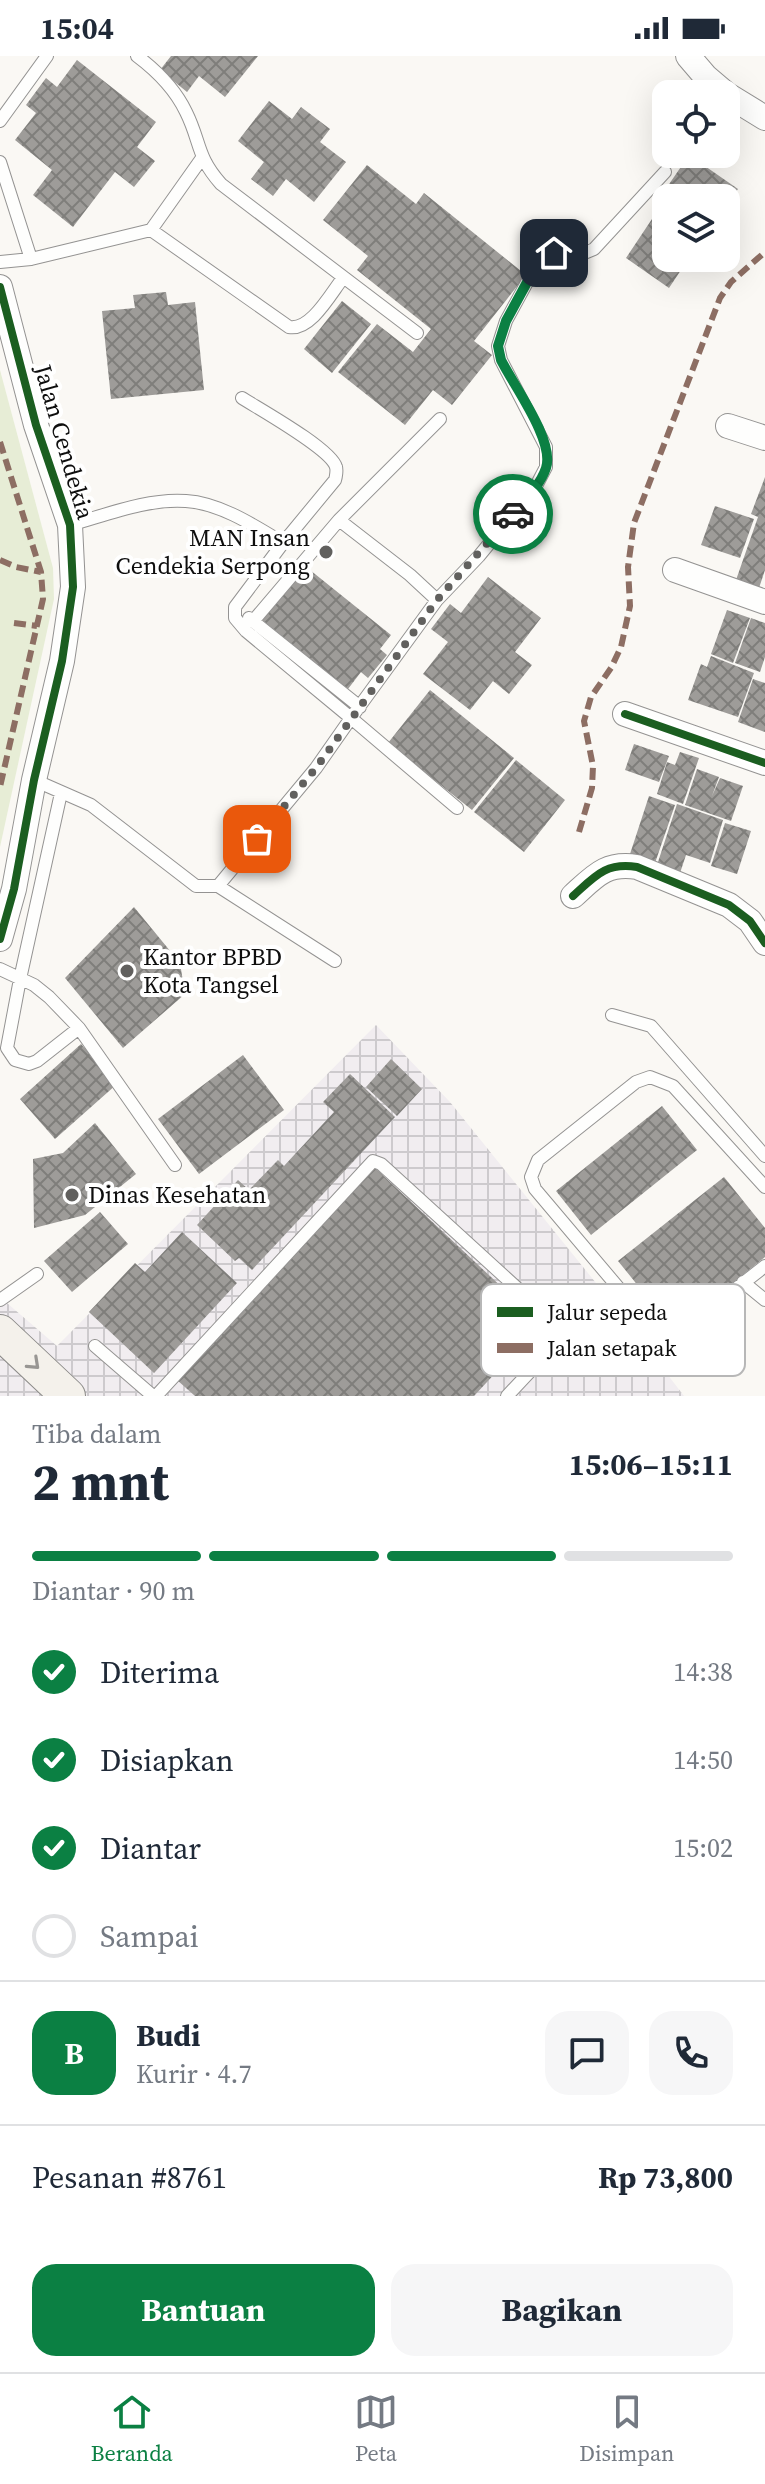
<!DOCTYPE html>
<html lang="id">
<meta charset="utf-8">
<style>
body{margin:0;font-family:"Source Serif 4",serif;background:#f6f6f7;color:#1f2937;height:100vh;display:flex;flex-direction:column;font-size:30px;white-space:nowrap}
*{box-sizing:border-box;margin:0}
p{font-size:26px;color:#747a83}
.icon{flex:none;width:44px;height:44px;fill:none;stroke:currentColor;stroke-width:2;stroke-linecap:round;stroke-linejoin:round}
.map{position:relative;height:1340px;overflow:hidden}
.panel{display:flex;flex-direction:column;background:#fff;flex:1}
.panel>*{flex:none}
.buttons{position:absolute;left:652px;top:24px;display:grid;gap:16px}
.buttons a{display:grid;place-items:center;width:88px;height:88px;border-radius:16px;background:#fff;box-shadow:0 8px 32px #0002;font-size:40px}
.pin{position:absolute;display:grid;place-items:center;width:68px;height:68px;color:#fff;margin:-34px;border-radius:16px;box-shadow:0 4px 12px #0006}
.courier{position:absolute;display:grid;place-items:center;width:80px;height:80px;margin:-40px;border:6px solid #0b8043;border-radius:50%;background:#fff;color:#222;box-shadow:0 2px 10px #0007}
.headline em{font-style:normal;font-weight:700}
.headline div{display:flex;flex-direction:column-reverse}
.headline{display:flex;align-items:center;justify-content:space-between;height:136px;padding:0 32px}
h1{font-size:52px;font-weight:700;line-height:60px}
.bar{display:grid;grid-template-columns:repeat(4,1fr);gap:12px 8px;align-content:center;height:96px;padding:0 32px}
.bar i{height:10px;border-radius:6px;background:#e0e1e3}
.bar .on{background:#0b8043}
.bar p{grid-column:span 4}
.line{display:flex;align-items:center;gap:20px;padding:0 32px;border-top:2px solid #e0e1e3}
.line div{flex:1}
.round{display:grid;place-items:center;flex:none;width:84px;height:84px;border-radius:24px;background:#f6f6f7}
ol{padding:0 32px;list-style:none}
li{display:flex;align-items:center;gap:24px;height:88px}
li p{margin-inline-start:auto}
li .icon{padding:8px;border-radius:50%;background:#0b8043;color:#fff;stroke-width:4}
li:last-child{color:#747a83}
li i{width:44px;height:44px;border:4px solid #e0e1e3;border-radius:50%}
.cta{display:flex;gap:16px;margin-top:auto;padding:16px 32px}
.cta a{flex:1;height:92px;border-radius:24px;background:#0b8043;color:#fff;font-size:32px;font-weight:700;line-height:92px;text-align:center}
.cta a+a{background:#f6f6f7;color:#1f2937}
.status{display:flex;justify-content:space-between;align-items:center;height:56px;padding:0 40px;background:#fff;direction:ltr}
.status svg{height:22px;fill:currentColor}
.dock{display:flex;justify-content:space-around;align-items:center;height:112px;border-top:2px solid #e0e1e3;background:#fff;font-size:22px;color:#747a83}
.dock a{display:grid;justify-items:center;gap:4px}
.dock .on{color:#0b8043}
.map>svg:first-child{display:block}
</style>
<div class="status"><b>15:04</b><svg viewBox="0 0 49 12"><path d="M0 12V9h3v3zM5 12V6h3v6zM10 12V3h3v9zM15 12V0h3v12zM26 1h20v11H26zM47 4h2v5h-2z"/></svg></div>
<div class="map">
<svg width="765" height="1340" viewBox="0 0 765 1340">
<defs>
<pattern id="industrial-grid" width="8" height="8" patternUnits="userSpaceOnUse" patternTransform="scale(2)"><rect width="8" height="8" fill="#f1edf0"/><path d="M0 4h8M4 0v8" fill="none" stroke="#cdcacd"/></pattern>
<pattern id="building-cross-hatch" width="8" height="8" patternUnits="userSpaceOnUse" patternTransform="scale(2)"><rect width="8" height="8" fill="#9e9c99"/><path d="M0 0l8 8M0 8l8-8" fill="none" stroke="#7f7e7b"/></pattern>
</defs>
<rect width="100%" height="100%" fill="#faf8f4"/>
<path fill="url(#industrial-grid)" d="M376,969L450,1046L621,1258L684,1340H0V1241L57,1290Z"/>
<path fill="#e7edd6" d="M0,314L53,512L54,543L0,791Z"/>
<path fill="url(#building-cross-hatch)" d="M171,0H258L225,41L199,20L187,36L160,14Z
M77,4L156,66L137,91L155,105L134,131L115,116L73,171L33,139L52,114L15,84L36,57L26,49L46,22L57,31Z
M269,45L292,63L301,51L330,73L320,86L346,106L314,146L286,123L273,140L251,123L264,106L238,85Z
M689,99L738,133L726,150V142H665L661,140Z
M367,109L416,148L424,137L526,219L474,285L492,299L452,349L433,334L405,369L338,316L377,268L413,296L431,273L357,214L368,200L323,164Z
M660,151L666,155V202H689L669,232L626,202Z
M166,236L168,249L195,246L204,334L111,343L102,255L135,252L133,239Z
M342,245L371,268L332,317L304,293Z
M765,421V514L759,532L736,524L758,461L751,458Z
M715,450L754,463L740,502L701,489Z
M305,510L391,579L380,593L387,599L368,622L361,616L348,633L262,564Z
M488,521L541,562L515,596L532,609L509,638L493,625L470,654L423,618L448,586L431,573L450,548L461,557Z
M727,554L750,562L733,607L711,598Z
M751,562L765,567V601L760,616L735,607Z
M711,600L754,617L738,661L688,644L701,608L707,611Z
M753,623L765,627V676L738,666Z
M430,634L514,702L472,754L388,687Z
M634,688L669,700L659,726L625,714Z
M680,696L699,702L683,748L657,738L667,706L675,709Z
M516,704L565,744L524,796L474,756Z
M697,713L719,721L712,740L720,722L743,730L731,765L685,749Z
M649,740L675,749L655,807L630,798Z
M677,748L723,764L710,807L686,799L680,817L657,809Z
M725,767L751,775L737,818L711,810Z
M134,851L180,907L185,938L123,992L65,922Z
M81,988L117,1028L55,1083L20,1043Z
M243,999L284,1054L199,1118L158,1063Z
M391,1003L422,1033L397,1060L366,1031Z
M350,1018L395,1061L252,1214L239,1202L235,1205L197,1169L238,1124L249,1134L278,1104L284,1110L334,1056L323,1046Z
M662,1050L697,1094L591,1179L556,1135Z
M95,1067L136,1118L85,1159L34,1172L33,1103L63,1097Z
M375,1112L541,1268L474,1340H195L177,1324Z
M724,1121L765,1172V1201L674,1274L618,1205Z
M100,1156L128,1188L72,1236L44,1205Z
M182,1176L237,1227L154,1317L89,1256L135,1207L145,1216Z"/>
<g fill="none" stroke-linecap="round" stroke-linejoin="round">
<defs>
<path id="service" d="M137,0C157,15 175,33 186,56C201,86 196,100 221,128L417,277
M0,65L47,0
M0,106L31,203
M151,174L289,271C311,275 331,237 343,222
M0,206L31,203L151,174L202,102
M339,464L410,519L437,544L351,662L457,752
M70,469C106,459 148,442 186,445C220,447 255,470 283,487L335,424C336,421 337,414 336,411C331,393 261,354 242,342
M437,544L479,500L535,432L546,411V391L501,304L498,290L506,265L531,219L538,210L554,197L577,200L594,193L665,116
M249,562L360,651
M254,564L339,464L440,363
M34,724L91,749L196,830H218L335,905
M61,737L20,923L7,992L15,1004L29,1008L37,1005L79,972
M218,830L316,712L351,662L246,575L235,562V551L283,487
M0,913L34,929L49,941L79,972L175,1109
M612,959L651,970L765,1100
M765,1131L673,1030L650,1021L636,1026L538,1104L531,1121L535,1133L655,1275L666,1279L678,1278L765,1210
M743,1226L765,1244
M0,1244L37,1218
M95,1290L153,1340
M156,1340L373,1105L381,1108L551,1263L558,1275L554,1290L507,1340"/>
<path id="minor" d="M688,0L706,21L726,38
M726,38L765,62
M0,231L36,369L70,469L73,531L62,605L34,724L14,833L0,883
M728,370L765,382
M675,514L765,546
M625,658L765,707
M573,840C595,820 606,806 637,811L729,849L750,865L765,887"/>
<path id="secondary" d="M0,1276L68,1340"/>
</defs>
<use href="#service" stroke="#949392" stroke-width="14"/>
<use href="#minor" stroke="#949392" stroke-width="26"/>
<use href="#secondary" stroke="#8b8a88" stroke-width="36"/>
<use href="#service" stroke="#fefefd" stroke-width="12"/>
<use href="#minor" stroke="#fefefd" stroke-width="24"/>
<use href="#secondary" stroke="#f4f1eb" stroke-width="34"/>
<path stroke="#8d6e63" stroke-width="6" stroke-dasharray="12 6" stroke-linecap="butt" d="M0,386L41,516L43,543L0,731
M0,504L16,511L41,516
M14,567L37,570
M579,776L592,732L593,710L584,665L591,641L611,612L621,591L630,550L628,511L634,467L720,242L731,226L765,196"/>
<defs>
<path id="cycleway" d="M0,231L36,369L70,469L73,531L62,605L34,724L14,833L0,883
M625,658L765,707
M573,840C595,820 606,806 637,811L729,849L750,865L765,887"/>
</defs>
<use href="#cycleway" stroke="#fff" stroke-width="13"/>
<use href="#cycleway" stroke="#1b5e20" stroke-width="8"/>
</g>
<defs><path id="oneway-chevron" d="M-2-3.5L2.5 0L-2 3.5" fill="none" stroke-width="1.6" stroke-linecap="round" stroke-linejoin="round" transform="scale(2)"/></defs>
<use stroke="#989693" href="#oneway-chevron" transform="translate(34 1308) rotate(43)"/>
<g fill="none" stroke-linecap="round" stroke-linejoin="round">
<path stroke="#61605e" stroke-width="8" stroke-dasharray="0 14.4" d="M257,783L316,712L437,544L513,458"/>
<path stroke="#0b8043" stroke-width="10" d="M513,458C524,445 540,430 546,412C555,385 514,330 501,304L498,290L506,265L531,219L538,210L554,197"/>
</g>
<g fill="#61605e" stroke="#fff" stroke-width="3">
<circle cx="326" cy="496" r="8"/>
<circle cx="127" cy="915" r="8"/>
<circle cx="72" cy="1139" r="8"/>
</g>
<g text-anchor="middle" stroke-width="8" stroke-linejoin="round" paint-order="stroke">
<g font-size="24" fill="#0e0e0e" stroke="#fff">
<text transform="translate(64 386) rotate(74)" y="8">Jalan Cendekia</text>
</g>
<g font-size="24" fill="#0e0e0e" stroke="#fff" text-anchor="start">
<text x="310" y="490" text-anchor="end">MAN Insan<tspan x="310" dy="28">Cendekia Serpong</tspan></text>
<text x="143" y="909">Kantor BPBD<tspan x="143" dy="28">Kota Tangsel</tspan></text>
<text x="88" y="1147">Dinas Kesehatan</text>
</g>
</g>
<rect x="481" y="1228" width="264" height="92" rx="12" fill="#fff" stroke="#b7b7b7" stroke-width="2"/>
<rect x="497" y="1251" width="36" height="10" fill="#1b5e20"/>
<rect x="497" y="1287" width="36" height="10" fill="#8d6e63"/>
<g font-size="22" fill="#0e0e0e">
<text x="547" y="1264">Jalur sepeda</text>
<text x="547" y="1300">Jalan setapak</text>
</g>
</svg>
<div class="buttons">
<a><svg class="icon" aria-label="locate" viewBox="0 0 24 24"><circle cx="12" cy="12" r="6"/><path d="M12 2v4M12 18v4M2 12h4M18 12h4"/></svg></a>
<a><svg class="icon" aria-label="layers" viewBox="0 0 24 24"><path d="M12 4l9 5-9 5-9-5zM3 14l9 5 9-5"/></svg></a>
</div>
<div class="pin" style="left:257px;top:783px;background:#ea580c"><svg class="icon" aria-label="bag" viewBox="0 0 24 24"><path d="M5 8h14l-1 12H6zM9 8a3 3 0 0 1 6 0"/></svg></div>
<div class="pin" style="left:554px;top:197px;background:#1f2937"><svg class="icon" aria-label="home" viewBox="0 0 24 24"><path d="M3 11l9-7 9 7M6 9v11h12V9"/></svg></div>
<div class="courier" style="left:513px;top:458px"><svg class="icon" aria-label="car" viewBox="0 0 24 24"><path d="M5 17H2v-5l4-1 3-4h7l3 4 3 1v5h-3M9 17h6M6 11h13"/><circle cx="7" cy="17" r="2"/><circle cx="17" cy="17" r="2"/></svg></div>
</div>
<section class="panel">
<div class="headline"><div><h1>2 mnt</h1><p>Tiba dalam</p></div><em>15:06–15:11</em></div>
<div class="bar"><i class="on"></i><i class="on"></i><i class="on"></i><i></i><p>Diantar · 90 m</p></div>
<ol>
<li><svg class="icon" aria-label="check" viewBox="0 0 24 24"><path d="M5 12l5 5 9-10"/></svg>Diterima<p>14:38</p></li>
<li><svg class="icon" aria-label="check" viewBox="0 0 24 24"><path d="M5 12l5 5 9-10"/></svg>Disiapkan<p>14:50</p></li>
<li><svg class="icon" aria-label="check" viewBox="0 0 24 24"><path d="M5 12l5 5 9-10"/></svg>Diantar<p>15:02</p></li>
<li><i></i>Sampai</li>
</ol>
<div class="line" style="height:144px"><b class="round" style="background:#0b8043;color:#fff">B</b><div><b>Budi</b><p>Kurir · 4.7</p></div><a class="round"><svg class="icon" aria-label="chat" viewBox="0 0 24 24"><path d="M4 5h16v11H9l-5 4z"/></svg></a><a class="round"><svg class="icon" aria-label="phone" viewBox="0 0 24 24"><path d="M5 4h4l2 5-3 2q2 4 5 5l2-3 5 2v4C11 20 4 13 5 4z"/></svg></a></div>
<div class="line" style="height:104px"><div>Pesanan #8761</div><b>Rp 73,800</b></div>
<div class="cta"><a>Bantuan</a><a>Bagikan</a></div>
</section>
<nav class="dock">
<a class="on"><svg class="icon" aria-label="home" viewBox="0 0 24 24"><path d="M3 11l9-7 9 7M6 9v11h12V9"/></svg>Beranda</a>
<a><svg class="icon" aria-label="map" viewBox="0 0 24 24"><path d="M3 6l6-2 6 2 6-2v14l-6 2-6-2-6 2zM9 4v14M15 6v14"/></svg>Peta</a>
<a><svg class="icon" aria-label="saved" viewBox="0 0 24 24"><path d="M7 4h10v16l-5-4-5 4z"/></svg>Disimpan</a>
</nav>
